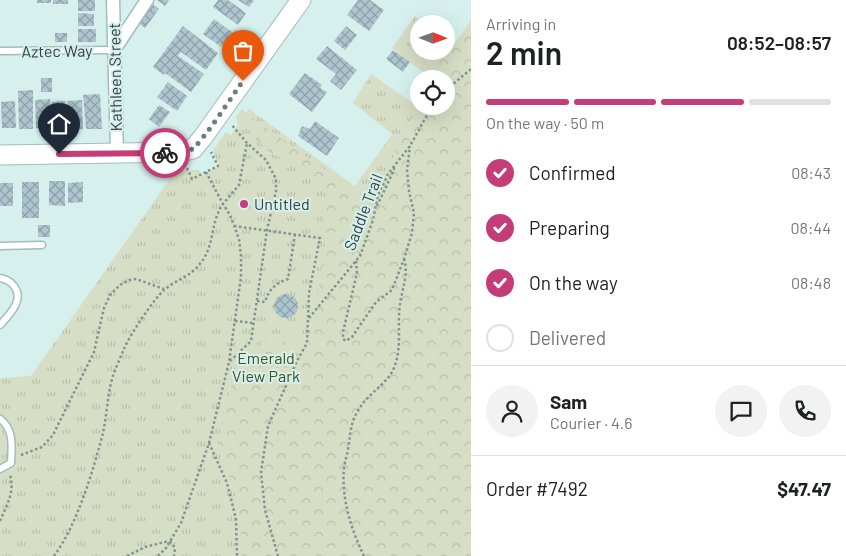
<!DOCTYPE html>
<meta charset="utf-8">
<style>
body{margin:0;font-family:Barlow,sans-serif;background:#f2f2f2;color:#202124;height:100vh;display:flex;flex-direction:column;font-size:19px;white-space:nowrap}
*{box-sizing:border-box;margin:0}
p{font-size:16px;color:#757577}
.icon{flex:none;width:28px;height:28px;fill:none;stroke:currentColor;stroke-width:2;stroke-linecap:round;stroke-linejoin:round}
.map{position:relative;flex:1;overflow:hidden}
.panel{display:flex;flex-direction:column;background:#fff;width:375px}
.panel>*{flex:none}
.needle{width:32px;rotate:91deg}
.fabs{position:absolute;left:410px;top:15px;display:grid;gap:10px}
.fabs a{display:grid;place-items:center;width:45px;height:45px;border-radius:50%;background:#fff;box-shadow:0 5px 20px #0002;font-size:25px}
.pin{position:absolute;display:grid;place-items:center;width:42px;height:42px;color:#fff;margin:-51px -21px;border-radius:50% 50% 50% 0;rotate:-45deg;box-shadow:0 0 5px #0007}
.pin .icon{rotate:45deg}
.courier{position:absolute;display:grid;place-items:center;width:50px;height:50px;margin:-25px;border:4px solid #c43c78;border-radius:50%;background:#fff;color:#222;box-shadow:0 1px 6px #0007}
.headline em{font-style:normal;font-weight:600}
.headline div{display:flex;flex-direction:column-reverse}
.headline{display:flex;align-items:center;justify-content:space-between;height:85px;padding:0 15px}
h1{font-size:32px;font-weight:600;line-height:38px}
.bar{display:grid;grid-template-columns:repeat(4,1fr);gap:8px 5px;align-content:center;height:60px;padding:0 15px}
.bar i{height:6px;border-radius:4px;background:#e0e0e0}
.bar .selected{background:#c43c78}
.bar p{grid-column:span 4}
.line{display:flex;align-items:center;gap:12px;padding:0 15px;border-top:1px solid #e0e0e0}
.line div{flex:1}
.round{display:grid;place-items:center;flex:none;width:52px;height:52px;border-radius:26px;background:#f2f2f2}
ol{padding:0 15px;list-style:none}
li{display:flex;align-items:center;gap:15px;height:55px}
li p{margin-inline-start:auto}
li .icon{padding:5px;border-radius:50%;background:#c43c78;color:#fff;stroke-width:4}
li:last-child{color:#757577}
li i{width:28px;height:28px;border:2px solid #e0e0e0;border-radius:50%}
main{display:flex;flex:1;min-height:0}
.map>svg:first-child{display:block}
</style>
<main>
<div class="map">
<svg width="471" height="556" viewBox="0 0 471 556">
<defs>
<pattern id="grass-tufts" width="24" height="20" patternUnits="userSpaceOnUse" patternTransform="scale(1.25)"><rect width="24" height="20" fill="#d6dec6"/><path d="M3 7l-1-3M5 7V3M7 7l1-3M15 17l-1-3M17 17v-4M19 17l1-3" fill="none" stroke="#b8c0ab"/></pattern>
<pattern id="forest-crowns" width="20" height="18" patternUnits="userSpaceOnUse" patternTransform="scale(1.25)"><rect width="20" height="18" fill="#d6dec6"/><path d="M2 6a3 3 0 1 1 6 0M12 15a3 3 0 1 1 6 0" fill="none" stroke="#b8c0ab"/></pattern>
<pattern id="building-cross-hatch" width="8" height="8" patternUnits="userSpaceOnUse" patternTransform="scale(1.25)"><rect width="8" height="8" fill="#adc5ce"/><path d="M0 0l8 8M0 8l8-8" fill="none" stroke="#8ea1a9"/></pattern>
</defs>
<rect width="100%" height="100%" fill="#d5f0ed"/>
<path fill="url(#grass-tufts)" d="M415,16L426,24H419V51H446V39L454,44L471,20V431L424,556H0V378L31,376L176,170H198L203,175L219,166L213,151L225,133L226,132L231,135L238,125L236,117L242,109L246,113L249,109L355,186L392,134L353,103L371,74L414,104L419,97V106H446V79H432L392,48Z"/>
<path fill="url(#forest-crowns)" d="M471,23V556H242L241,530L235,494L226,466L217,445L230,389L242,361L254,357L258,345L263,341L267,346L272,342L275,346L303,331L299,348H308L312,334L325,244L324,228L325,194L317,178L270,152L252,136L246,122L249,115L336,178L354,189L369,192L381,183L413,116L419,106H446V79H432L433,70L441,52L446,51V50L452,47Z"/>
<path fill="url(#building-cross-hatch)" d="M37,0H51V3H37Z
M53,0H68V4H53Z
M78,0H95V11H78Z
M157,0H169L165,6Z
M218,0H228L246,13L238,25L213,7Z
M238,0H254L249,7Z
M358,0H370L384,10L369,31L347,15Z
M151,3L159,9L145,28L137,22Z
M78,13L94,14V26H78Z
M214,19L232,32L221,47L203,34Z
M183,26L218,53L206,70L181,52L179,54L178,56L204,74L191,92L165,73L164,75L153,67Z
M346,26L357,35L345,50L334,41Z
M78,29H96V42H78Z
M55,33H67V42H55Z
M327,46L357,70L341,90L330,81L336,74L316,59Z
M393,50L410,62L403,72L386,59Z
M305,73L322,85L320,88L327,92L312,112L289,94Z
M41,78H52V92H41Z
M168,82L187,96L177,111L157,97Z
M33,90V129H19L18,91Z
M100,94L102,129H86L83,95Z
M50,99L51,128H36L35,100Z
M82,100L83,129L69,128L68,101Z
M15,101L16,128H2L1,102Z
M65,101L66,128H53L52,102Z
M159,105L170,112L159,127L149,119Z
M315,121L339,138L327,156L298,136L302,126L310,129Z
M49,181H65V206L49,205Z
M22,182H39V218H22Z
M83,182V202L68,203V183Z
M0,183H13V206H0Z
M38,225H50V237H38Z
M274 306a12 12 0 1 1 24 0a12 12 0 1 1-24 0Z"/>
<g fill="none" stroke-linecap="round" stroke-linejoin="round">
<defs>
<path id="lane" d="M0,51L114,50
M0,246L42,245
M0,278C6,279 10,281 14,286C25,300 9,315 0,325
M0,419C14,429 12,447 11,463L0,469"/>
<path id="street" d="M113,0L117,154
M114,50L147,0"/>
<path id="secondary" d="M0,155L180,152L193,149L203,137L301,0"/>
</defs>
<use href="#lane" stroke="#a2bdba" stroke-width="9"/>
<use href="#street" stroke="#a2bdba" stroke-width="15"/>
<use href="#secondary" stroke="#a2bdba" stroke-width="21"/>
<path stroke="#809391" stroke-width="2.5" stroke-dasharray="2.5 2.5" stroke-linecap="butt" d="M446,90L471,69
M187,168L192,179L218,166L211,152
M377,206L394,170V165
M234,226L320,238L309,293L307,343L297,361L268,426L261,472L265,510L278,556
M356,261L357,273L343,332V339L346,341L352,337L376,302L392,290L404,259L412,233L414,213L409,191L407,170L410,146
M257,301L265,302C269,289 276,283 288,279L295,234
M309,318L360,256L373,220L378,195L388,174L410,146L432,106
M235,321L253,323
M230,361L251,341L267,230L276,191V179L266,160L247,143L231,124
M209,443L227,483L236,519L237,556
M21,455L42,447L53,435L94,352L104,308L110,295L120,285L129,280L136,279L164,289
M0,521C7,505 15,491 10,475
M170,541L175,548L174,556
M54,556C77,525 93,471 103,433C106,419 107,403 110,388C112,375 119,361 124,349C129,336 154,299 164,290C174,281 189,277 198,266C216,247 209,224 223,204L206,172
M127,556L145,547L169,541
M158,556L166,548L181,523L209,443L229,362L241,277V256L239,239L230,215L223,204L239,185L247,143
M364,556C351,529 341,498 344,468C345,461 347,455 348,449C351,432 350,421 361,406C370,392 390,382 395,365C402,347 397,324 400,304C402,289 409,274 404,259"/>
<use href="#lane" stroke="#fff" stroke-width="6"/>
<use href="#street" stroke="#fff" stroke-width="12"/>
<use href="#secondary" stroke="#fff" stroke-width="19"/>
</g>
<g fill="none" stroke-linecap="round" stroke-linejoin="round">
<path stroke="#6c7d7b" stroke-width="5" stroke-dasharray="0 9" d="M165,153C174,153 184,153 192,149C202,143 234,93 243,81"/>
<path stroke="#c43c78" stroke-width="6" d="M59,154L165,153"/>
</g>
<circle fill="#c43c78" stroke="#d5f0ed" stroke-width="2" cx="244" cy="204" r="5"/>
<g text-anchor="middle" stroke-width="4" stroke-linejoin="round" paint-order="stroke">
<g font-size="16" fill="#343f3e" stroke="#d5f0ed">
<text transform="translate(57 51) rotate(-1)" y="6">Aztec Way</text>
<text transform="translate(115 77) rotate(-91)" y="6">Kathleen Street</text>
<text transform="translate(363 212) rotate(-69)" y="6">Saddle Trail</text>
</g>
<g font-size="16" fill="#343f3e" stroke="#d5f0ed" text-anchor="start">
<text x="254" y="210">Untitled</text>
</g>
<g font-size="16" fill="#445022" stroke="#d5f0ed">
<text x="266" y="364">Emerald<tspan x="266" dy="18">View Park</tspan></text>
</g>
</g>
</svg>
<div class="fabs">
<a><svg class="needle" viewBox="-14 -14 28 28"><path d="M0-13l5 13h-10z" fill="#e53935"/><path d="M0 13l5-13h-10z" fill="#757577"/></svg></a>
<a><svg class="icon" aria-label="locate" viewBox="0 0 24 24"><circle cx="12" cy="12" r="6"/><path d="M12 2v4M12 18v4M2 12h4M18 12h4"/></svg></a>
</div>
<div class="pin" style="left:243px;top:81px;background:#ea580c"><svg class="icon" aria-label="bag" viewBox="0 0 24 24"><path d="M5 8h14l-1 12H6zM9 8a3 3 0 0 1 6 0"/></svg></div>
<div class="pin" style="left:59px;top:154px;background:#1f2937"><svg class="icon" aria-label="home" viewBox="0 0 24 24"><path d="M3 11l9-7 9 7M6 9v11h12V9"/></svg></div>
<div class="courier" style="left:165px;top:153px"><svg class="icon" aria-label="bike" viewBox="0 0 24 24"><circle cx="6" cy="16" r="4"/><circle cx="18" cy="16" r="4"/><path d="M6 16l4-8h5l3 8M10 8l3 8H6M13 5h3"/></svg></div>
</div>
<section class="panel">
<div class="headline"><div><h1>2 min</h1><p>Arriving in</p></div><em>08:52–08:57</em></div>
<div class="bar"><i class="selected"></i><i class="selected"></i><i class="selected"></i><i></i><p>On the way · 50 m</p></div>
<ol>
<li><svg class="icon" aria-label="check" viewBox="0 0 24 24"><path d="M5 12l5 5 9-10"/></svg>Confirmed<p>08:43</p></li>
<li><svg class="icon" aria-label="check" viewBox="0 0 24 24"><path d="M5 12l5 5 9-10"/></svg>Preparing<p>08:44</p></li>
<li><svg class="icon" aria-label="check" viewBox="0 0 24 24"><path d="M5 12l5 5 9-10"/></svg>On the way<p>08:48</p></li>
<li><i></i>Delivered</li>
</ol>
<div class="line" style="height:90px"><a class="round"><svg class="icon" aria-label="person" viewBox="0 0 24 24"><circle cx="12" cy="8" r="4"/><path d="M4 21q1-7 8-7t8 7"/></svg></a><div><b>Sam</b><p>Courier · 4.6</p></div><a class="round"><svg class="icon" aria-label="chat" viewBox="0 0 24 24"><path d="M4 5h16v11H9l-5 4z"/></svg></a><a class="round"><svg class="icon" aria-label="phone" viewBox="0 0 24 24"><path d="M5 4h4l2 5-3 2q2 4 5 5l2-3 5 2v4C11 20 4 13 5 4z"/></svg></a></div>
<div class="line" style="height:65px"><div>Order #7492</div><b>$47.47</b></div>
</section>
</main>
